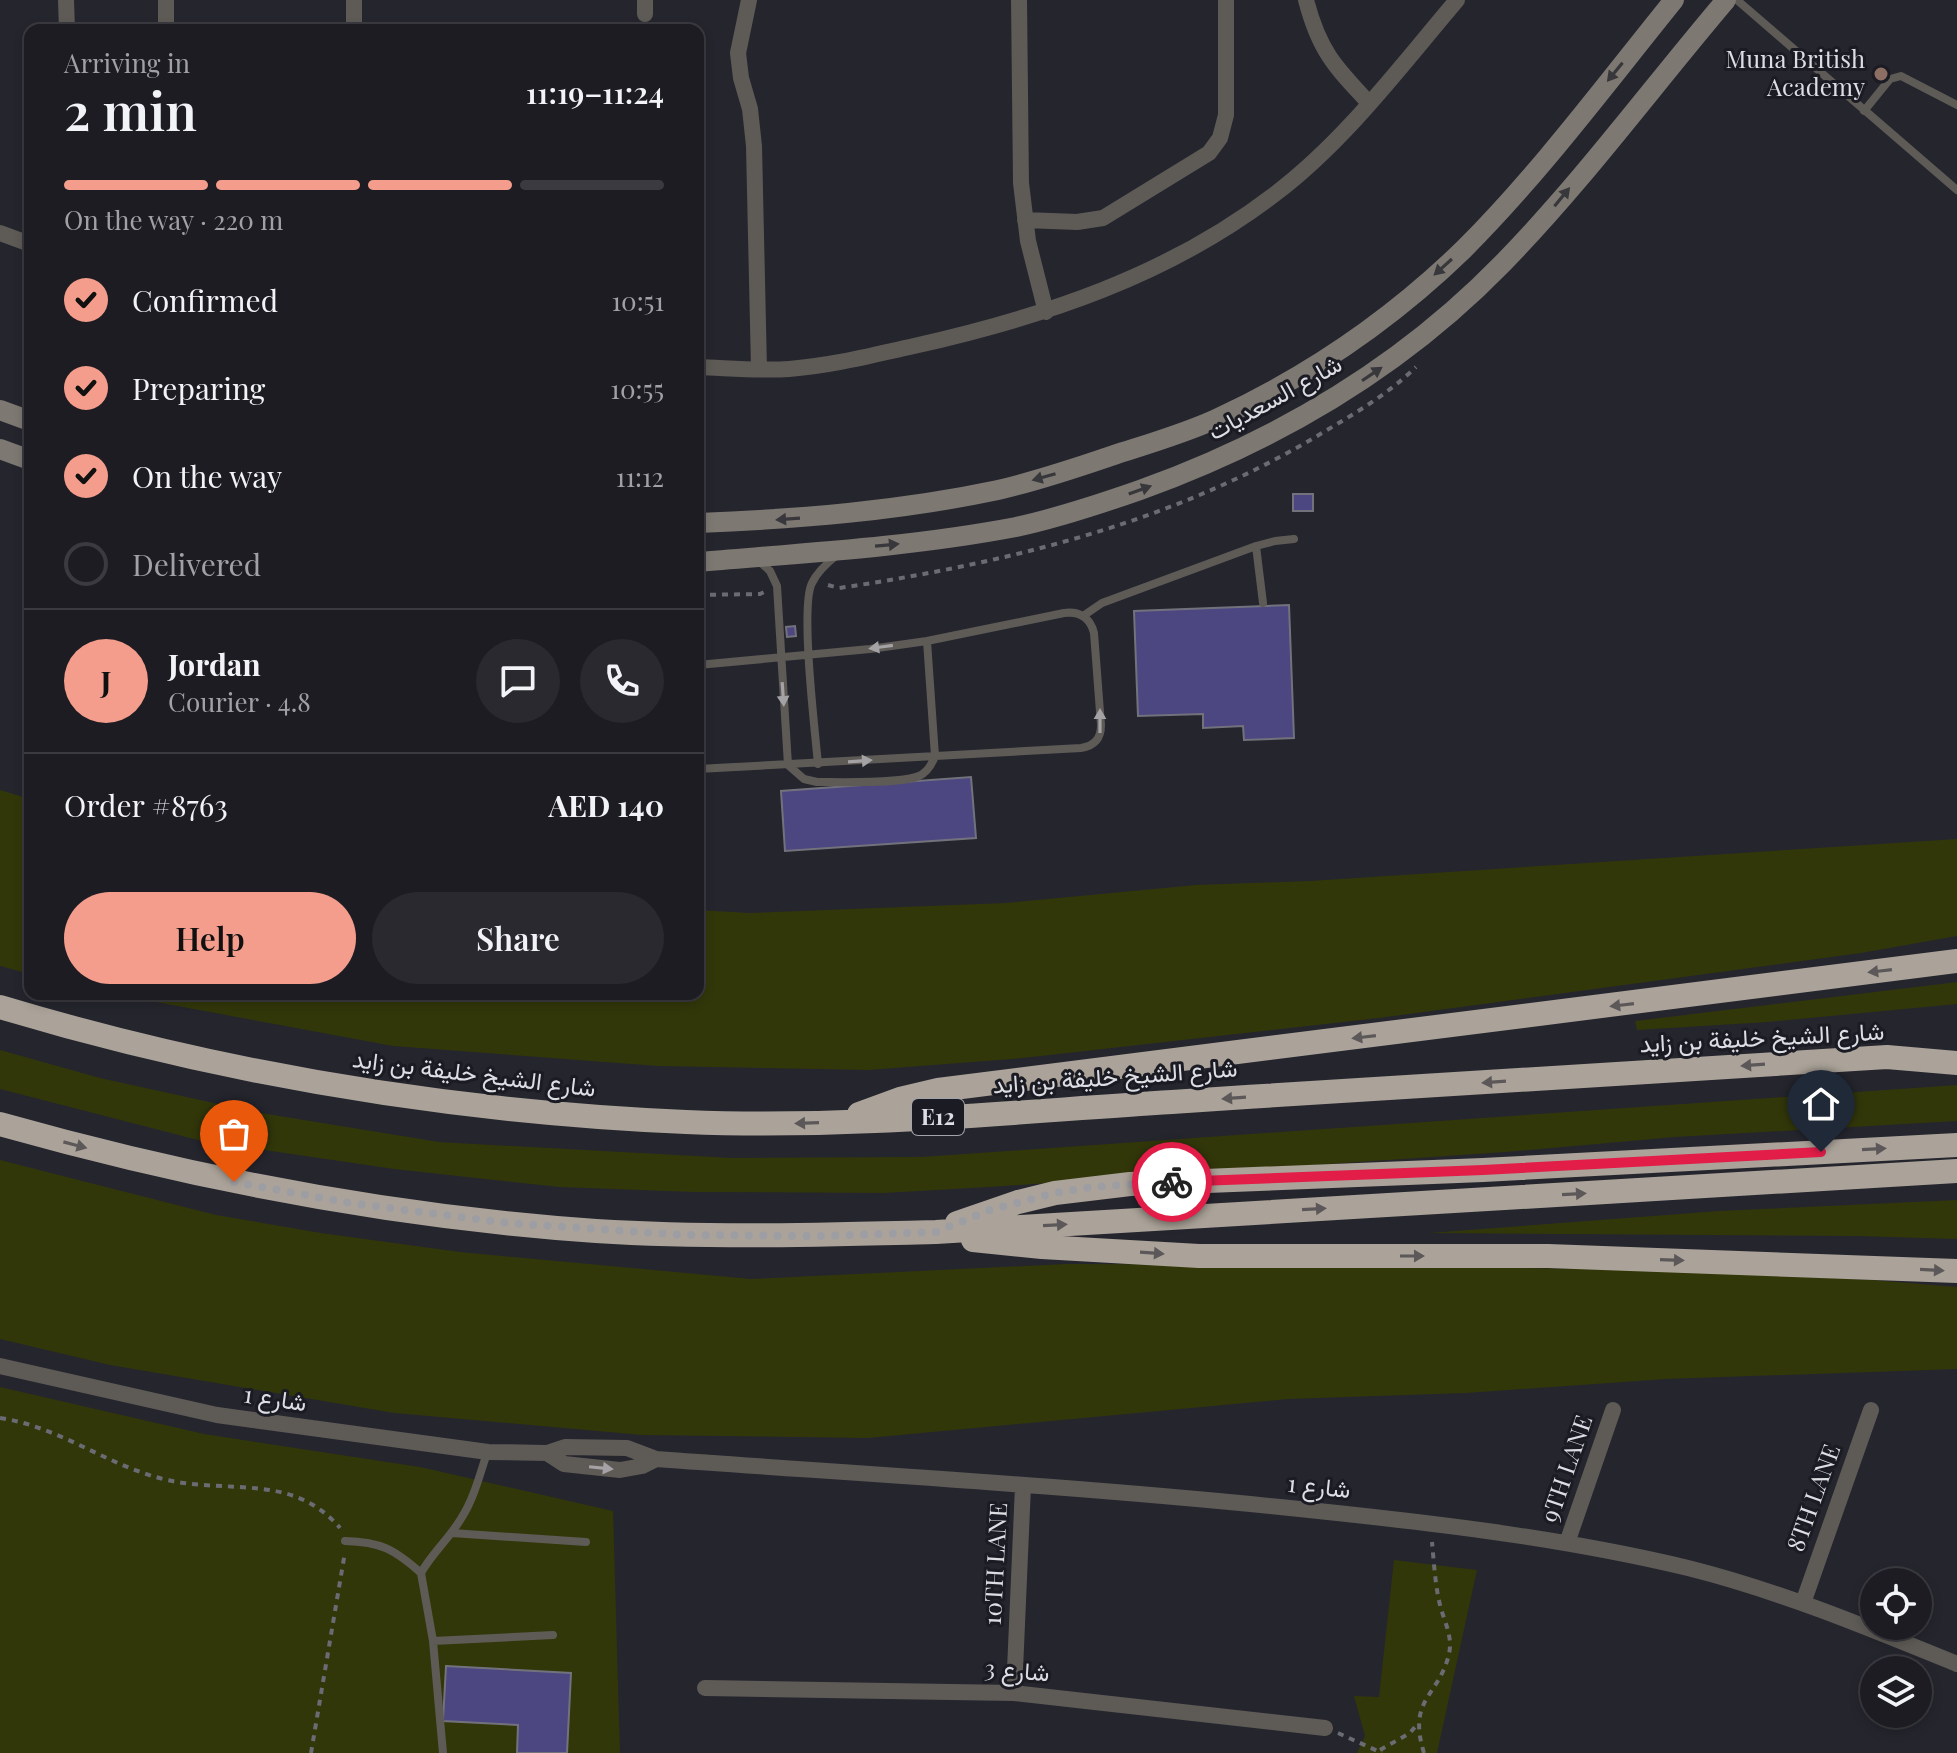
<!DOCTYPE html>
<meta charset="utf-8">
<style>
body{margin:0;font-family:"Playfair Display",Vazirmatn,serif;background:#29292f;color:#f1f3f6;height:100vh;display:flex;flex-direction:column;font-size:30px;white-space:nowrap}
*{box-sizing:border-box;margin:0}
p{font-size:26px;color:#a0a1a5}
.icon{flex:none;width:44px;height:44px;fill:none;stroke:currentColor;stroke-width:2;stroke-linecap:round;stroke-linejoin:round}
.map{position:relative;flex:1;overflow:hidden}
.drawer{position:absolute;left:24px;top:24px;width:680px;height:976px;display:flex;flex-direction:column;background:#1c1c22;border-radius:16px;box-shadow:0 4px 12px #0003,0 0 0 2px #3a3a40}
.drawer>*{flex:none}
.controls{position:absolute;left:1860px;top:1568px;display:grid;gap:16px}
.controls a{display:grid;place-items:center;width:72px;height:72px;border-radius:50%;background:#1c1c22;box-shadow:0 4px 12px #0003,0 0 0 2px #3a3a40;font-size:40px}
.pin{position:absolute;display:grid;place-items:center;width:68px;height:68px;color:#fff;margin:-82px -34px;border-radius:50% 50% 50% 0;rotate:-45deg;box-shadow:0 0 8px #0007}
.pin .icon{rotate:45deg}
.courier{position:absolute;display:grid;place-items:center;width:80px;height:80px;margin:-40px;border:6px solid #e11d48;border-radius:50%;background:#fff;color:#222;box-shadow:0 2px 10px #0007}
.overview em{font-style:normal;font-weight:600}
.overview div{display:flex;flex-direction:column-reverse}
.overview{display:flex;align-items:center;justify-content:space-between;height:136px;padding:0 40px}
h1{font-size:52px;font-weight:600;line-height:60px}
.bar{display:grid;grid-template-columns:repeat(4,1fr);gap:12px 8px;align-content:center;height:96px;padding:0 40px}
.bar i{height:10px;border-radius:6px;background:#3a3a40}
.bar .on{background:#f49d8c}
.bar p{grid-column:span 4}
.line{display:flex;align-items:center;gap:20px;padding:0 40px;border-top:2px solid #3a3a40}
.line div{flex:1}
.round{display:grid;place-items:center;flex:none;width:84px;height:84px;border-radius:42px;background:#29292f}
ol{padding:0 40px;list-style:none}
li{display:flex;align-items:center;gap:24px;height:88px}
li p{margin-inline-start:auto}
li .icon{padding:8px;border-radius:50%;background:#f49d8c;color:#111;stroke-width:4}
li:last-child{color:#a0a1a5}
li i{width:44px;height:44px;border:4px solid #3a3a40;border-radius:50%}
.primary-button{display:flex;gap:16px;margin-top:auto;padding:16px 40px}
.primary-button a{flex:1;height:92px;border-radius:48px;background:#f49d8c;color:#111;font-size:32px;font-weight:600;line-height:92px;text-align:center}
.primary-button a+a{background:#29292f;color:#f1f3f6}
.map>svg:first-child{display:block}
</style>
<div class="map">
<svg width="1957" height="1753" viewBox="0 0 1957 1753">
<rect width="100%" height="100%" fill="#25252e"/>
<path fill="#32370a" d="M0,790L30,799V974L0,966Z
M1957,839V936L1861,953L1379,1018L1023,1058L869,1070L658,1066L393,1046L113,994H698V910L749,913L1006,903L1196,885L1310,881Z
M1957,982V1004L1768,1022L1637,1030L1635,1021Z
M0,1050L100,1078L255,1112L439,1142L732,1158L921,1157L1957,1085V1121L1675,1137L1506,1152L989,1187L884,1193L695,1192L559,1187L394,1169L202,1141L0,1089Z
M0,1160L216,1215L321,1233L460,1252L751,1279L1066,1264L1349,1265L1652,1270L1873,1280L1957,1287V1369L1666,1379L1466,1393L1288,1399L868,1438L642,1435L394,1413L110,1365L0,1339Z
M1957,1200V1239L1856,1236L1429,1233L1719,1211Z
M0,1387L204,1434L420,1467L613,1511L620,1753H0Z
M1394,1560L1477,1570L1437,1753H1357L1365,1736L1354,1696L1379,1697Z"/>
<path fill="#4c4681" stroke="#72727d" stroke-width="2" d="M1293,494H1313V511H1293Z
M1289,605L1294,738L1244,740L1243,726L1203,728V714L1138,716L1134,611Z
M795,626L796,636L787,637L786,627Z
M971,777L976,838L785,851L781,791Z
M446,1666L571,1673L567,1753H517L518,1725L443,1721Z"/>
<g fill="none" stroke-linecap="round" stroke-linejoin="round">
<path stroke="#6b6b73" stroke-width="4" stroke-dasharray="6 6" stroke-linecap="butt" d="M23,487L30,490
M828,585L839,588L853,586C1020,560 1182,519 1327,430C1359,411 1389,393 1416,367
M698,595L760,594L766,591
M0,1418C61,1427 107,1466 167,1480C230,1494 293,1473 340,1528
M1338,1733L1382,1753
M1380,1750L1410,1733L1418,1723
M311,1753L345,1552
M1424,1753C1407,1698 1439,1697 1449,1654C1453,1636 1444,1621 1440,1605C1435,1584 1434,1563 1432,1542"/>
<path stroke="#5e5b56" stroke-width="8" d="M1737,0L1957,190
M1864,111L1890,79L1901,76L1957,105
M1256,546L1263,603
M758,560L770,571L777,586L788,765L804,779L817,782C840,782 901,784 919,776C928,772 932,764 935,756L927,641
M1083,616L1102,603L1256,546L1275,541L1294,539
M698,665L870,649L927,641L1064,613C1079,611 1090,617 1094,633L1101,725C1101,739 1094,746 1081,748L698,769
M818,764C815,731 800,606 812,583C817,572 827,563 837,555
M452,1533L586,1542
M345,1541C381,1542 394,1549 421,1573
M433,1641L553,1635
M443,1753L433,1641L421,1573C432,1553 450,1538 462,1517C474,1498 480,1474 487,1453"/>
<path stroke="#5e5b56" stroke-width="16" d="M66,0L67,30
M166,0V30
M749,0L738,53L741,78L750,109L754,146L759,369
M1019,0L1021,183L1028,241L1046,312
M1306,0C1319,50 1334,66 1369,103
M645,14V0
M354,30V0
M1025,220L1077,222L1103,218L1209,153L1220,138L1226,115V0
M0,233L30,244
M698,367C728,368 759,371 789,369C831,366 873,355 914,346C1043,317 1168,276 1275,194C1345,141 1400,67 1457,0
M0,1366L217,1415L488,1452L547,1453L565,1447L627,1448L656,1459C864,1474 1072,1486 1280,1507C1417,1521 1554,1536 1688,1568C1780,1591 1869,1628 1957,1664
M547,1453L564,1464L620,1470L642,1466L656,1459
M1567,1543L1613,1410
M1803,1603L1871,1410
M705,1688L1014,1693L1325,1728
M1014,1693L1023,1486"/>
<path stroke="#7d7872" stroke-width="20" d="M0,410L30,421
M0,449L30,460
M698,523C798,519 899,511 998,490C1037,481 1076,468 1114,455C1148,444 1183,434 1216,419C1307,377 1392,319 1464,249C1540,173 1606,84 1674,0
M698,562C804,553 911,547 1016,527C1058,518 1100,504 1140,490C1276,441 1402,367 1503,263C1583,181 1652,87 1726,0"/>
<path stroke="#aba399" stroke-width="24" d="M0,1007C223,1074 453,1112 686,1122C847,1129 1011,1112 1172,1102C1410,1086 1648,1072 1887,1057L1957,1063
M859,1114L900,1099L938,1090L1957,961
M0,1124C195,1179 394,1217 596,1231C709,1238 823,1235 936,1232L1957,1171
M957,1223L1018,1202L1055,1193L1130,1184L1483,1170L1957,1145
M973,1240L1042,1247L1199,1256H1548L1957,1271"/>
</g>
<defs><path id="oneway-solid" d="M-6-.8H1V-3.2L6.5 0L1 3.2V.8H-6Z" transform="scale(2)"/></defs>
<g fill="#38373b">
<use href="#oneway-solid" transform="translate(1615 72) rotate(129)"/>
<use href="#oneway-solid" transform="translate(1562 197) rotate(-51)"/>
<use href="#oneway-solid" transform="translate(1443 267) rotate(138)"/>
<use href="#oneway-solid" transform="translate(1372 374) rotate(-34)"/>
<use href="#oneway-solid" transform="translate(1044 477) rotate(164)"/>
<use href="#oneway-solid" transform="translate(1140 490) rotate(-20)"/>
<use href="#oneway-solid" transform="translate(788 519) rotate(176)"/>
<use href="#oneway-solid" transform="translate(887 545) rotate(-5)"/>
</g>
<g fill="#a4a2a4">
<use href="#oneway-solid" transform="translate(881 647) rotate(172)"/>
<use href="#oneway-solid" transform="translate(783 694) rotate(86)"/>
<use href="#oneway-solid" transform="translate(1100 721) rotate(-90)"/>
<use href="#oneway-solid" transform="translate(860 761) rotate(-4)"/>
<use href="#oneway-solid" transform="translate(601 1468) rotate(6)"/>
</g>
<g fill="#5c5859">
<use href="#oneway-solid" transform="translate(1880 971) rotate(173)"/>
<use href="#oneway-solid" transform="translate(1622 1005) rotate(173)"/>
<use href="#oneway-solid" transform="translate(1364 1037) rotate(173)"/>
<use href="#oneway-solid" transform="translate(1753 1065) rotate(176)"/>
<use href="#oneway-solid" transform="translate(1494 1082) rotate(176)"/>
<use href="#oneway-solid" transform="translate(1234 1098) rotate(176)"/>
<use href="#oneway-solid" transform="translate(807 1123) rotate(178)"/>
<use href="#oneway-solid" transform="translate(75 1145) rotate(15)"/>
<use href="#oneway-solid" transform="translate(1874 1149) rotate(-3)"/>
<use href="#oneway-solid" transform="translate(1574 1194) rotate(-3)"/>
<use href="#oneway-solid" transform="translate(1314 1209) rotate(-3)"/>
<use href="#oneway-solid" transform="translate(1055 1225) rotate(-3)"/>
<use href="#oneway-solid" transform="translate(1152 1253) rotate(4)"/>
<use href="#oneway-solid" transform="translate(1412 1256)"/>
<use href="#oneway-solid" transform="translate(1672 1260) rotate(2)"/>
<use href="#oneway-solid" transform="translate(1932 1270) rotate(3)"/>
</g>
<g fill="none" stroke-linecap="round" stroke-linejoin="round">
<path stroke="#9d9da4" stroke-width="8" stroke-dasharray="0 14.4" d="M234,1182L350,1203L508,1223L686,1235L818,1236L936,1232L990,1210L1055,1193L1092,1187L1172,1182"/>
<path stroke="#e11d48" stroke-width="10" d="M1172,1182L1483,1170L1821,1152"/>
</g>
<circle fill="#8d6e63" stroke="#1b1b24" stroke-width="3" cx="1881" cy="74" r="8"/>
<g text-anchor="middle" stroke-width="6" stroke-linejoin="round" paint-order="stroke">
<rect fill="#1b1b24" stroke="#a3a3aa" stroke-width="2" x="912" y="1099" width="52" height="36" rx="6"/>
<g font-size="22" font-weight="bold" fill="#dddde4">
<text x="938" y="1125">E12</text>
</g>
<g font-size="24" fill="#dddde4" stroke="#1b1b24" text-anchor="end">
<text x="1865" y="68">Muna British<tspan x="1865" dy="28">Academy</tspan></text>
</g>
<g font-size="24" fill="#dddde4" stroke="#1b1b24">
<text transform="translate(1275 398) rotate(-29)" y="8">شارع السعديات</text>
<text transform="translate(1762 1038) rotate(-3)" y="8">شارع الشيخ خليفة بن زايد</text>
<text transform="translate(474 1074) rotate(7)" y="8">شارع الشيخ خليفة بن زايد</text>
<text transform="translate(1115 1077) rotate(-4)" y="8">شارع الشيخ خليفة بن زايد</text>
<text transform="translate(275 1399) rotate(8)" y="8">شارع 1</text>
<text transform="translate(1567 1469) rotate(-71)" y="8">9TH LANE</text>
<text transform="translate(1319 1487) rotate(6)" y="8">شارع 1</text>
<text transform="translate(1814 1498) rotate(-70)" y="8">8TH LANE</text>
<text transform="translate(996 1564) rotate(-87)" y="8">10TH LANE</text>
<text transform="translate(1017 1671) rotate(4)" y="8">شارع 3</text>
</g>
</g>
</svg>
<div class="controls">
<a><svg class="icon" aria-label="locate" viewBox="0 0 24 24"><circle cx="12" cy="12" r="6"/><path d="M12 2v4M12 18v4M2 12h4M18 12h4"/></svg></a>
<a><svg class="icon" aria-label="layers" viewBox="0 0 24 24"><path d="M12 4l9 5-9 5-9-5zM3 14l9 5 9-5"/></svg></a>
</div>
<div class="pin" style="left:234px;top:1182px;background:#ea580c"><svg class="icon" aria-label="bag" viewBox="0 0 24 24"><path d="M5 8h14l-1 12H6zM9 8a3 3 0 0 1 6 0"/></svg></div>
<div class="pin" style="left:1821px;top:1152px;background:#1f2937"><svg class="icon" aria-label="home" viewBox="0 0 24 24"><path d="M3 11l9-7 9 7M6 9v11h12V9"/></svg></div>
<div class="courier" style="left:1172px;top:1182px"><svg class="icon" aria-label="bike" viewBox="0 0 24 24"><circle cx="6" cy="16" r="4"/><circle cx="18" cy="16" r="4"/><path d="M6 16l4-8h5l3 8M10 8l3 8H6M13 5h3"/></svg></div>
<section class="drawer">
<div class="overview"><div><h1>2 min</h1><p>Arriving in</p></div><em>11:19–11:24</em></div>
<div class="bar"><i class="on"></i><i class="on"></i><i class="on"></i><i></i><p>On the way · 220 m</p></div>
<ol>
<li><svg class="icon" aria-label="check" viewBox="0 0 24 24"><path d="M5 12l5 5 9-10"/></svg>Confirmed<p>10:51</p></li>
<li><svg class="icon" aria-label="check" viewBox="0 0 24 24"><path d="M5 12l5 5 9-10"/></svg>Preparing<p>10:55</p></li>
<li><svg class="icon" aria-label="check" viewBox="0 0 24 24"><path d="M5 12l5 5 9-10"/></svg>On the way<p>11:12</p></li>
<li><i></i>Delivered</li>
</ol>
<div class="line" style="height:144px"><b class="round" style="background:#f49d8c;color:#111">J</b><div><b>Jordan</b><p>Courier · 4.8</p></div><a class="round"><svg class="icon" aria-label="chat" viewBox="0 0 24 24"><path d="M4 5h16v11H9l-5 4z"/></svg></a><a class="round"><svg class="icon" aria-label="phone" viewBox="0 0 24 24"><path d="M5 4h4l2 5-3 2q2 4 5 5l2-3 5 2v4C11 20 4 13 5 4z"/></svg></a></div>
<div class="line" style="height:104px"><div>Order #8763</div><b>AED 140</b></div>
<div class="primary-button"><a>Help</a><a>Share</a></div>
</section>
</div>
